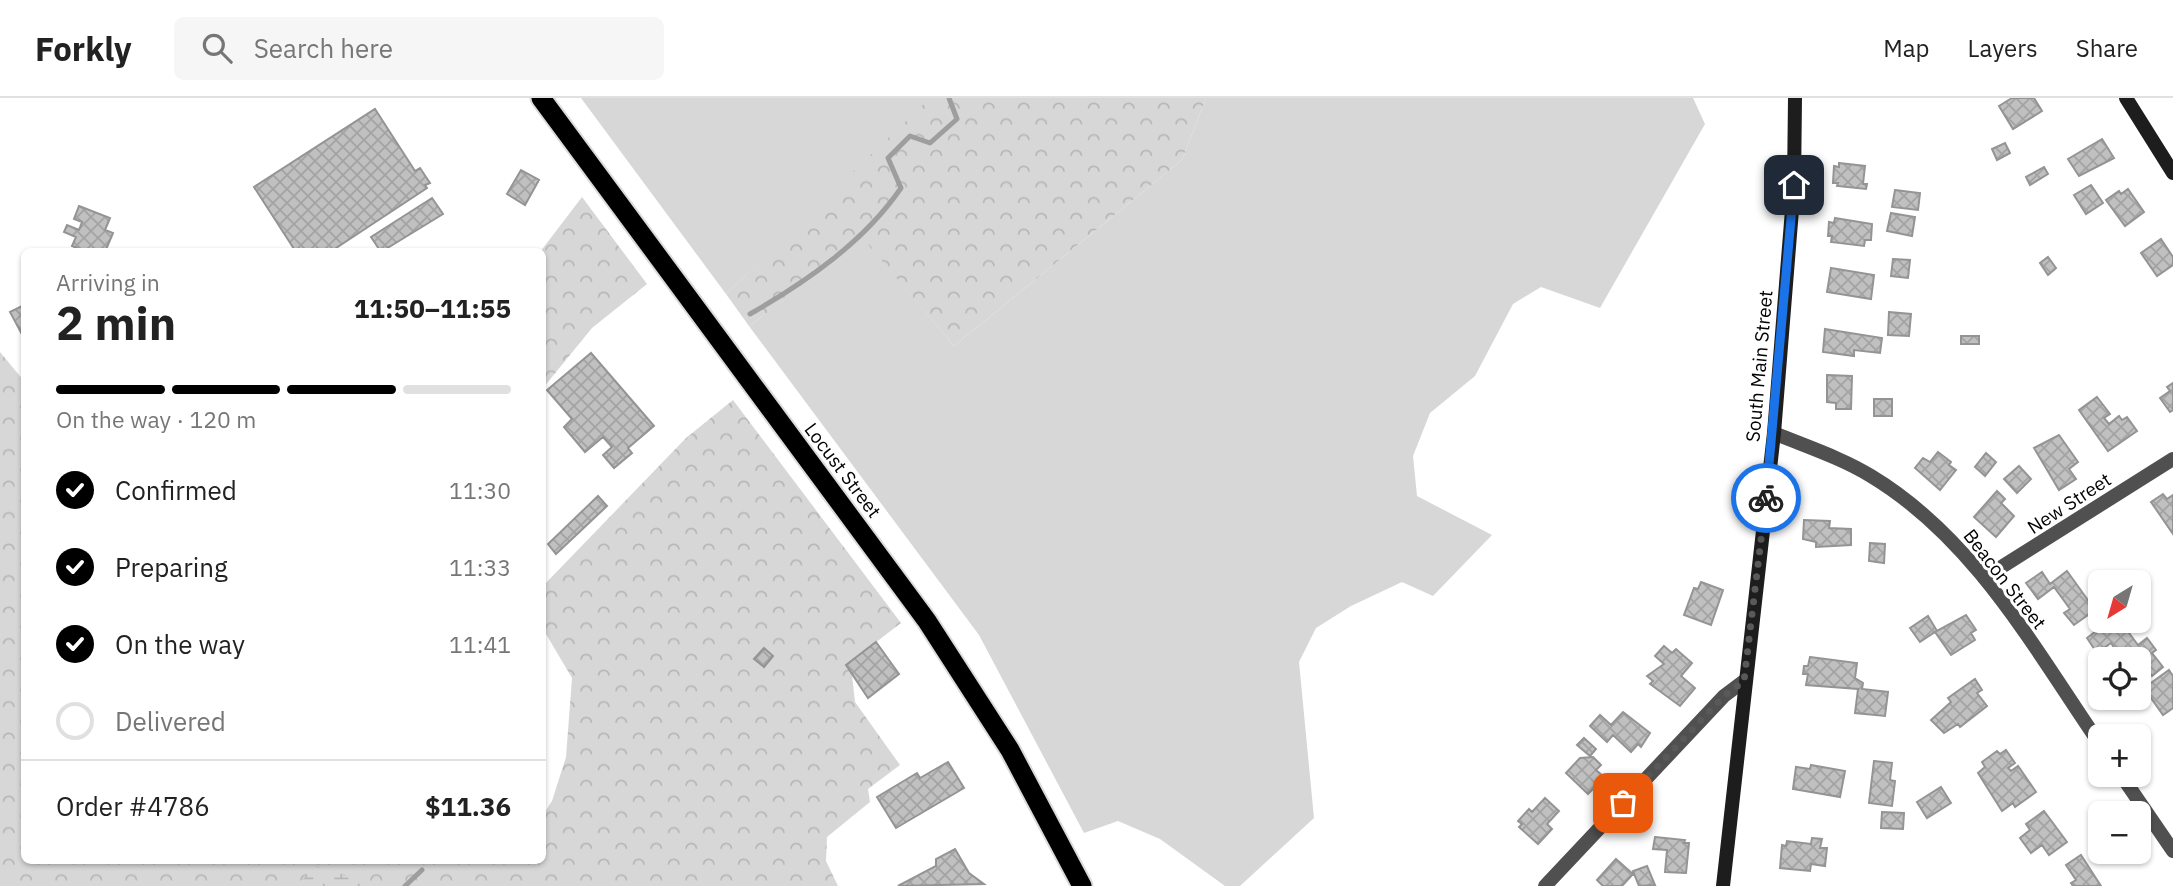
<!DOCTYPE html>
<meta charset="utf-8">
<style>
body{margin:0;font-family:"IBM Plex Sans",sans-serif;background:#f6f6f6;color:#222;height:100vh;display:flex;flex-direction:column;font-size:26px;white-space:nowrap}
*{box-sizing:border-box;margin:0}
p{font-size:23px;color:#767676}
.icon{flex:none;width:38px;height:38px;fill:none;stroke:currentColor;stroke-width:2;stroke-linecap:round;stroke-linejoin:round}
.map{position:relative;flex:1;overflow:hidden}
.drawer{position:absolute;left:21px;top:150px;width:525px;height:616px;display:flex;flex-direction:column;background:#fff;border-radius:10px;box-shadow:0 2px 5px #0004}
.drawer>*{flex:none}
.needle{width:46px;rotate:217deg}
.buttons{position:absolute;left:2088px;top:472px;display:grid;gap:14px}
.buttons a{display:grid;place-items:center;width:63px;height:63px;border-radius:10px;background:#fff;box-shadow:0 2px 5px #0004;font-size:35px}
.pin{position:absolute;display:grid;place-items:center;width:60px;height:60px;color:#fff;margin:-30px;border-radius:14px;box-shadow:0 4px 10px #0006}
.courier{position:absolute;display:grid;place-items:center;width:70px;height:70px;margin:-35px;border:5px solid #1a73e8;border-radius:50%;background:#fff;color:#222;box-shadow:0 2px 9px #0007}
.head em{font-style:normal;font-weight:700}
.head div{display:flex;flex-direction:column-reverse}
.head{display:flex;align-items:center;justify-content:space-between;height:119px;padding:0 35px}
h1{font-size:46px;font-weight:700;line-height:52px}
.bar{display:grid;grid-template-columns:repeat(4,1fr);gap:10px 7px;align-content:center;height:84px;padding:0 35px}
.bar i{height:9px;border-radius:5px;background:#e0e0e0}
.bar .selected{background:#000}
.bar p{grid-column:span 4}
.line{display:flex;align-items:center;gap:18px;padding:0 35px;border-top:2px solid #e0e0e0}
.line div{flex:1}
ol{padding:0 35px;list-style:none}
li{display:flex;align-items:center;gap:21px;height:77px}
li p{margin-inline-start:auto}
li .icon{padding:7px;border-radius:50%;background:#000;color:#fff;stroke-width:4}
li:last-child{color:#767676}
li i{width:38px;height:38px;border:4px solid #e0e0e0;border-radius:50%}
header{display:flex;align-items:center;gap:42px;box-sizing:border-box;height:98px;padding:0 35px;background:#fff;border-bottom:2px solid #e0e0e0}
header strong{font-size:33px}
nav{display:flex;gap:38px;margin-inline-start:auto;font-size:24px}
.search{width:490px;height:63px;background:#f6f6f6;display:flex;align-items:center;gap:18px;box-sizing:border-box;padding:0 24px;border-radius:10px;color:#767676;font-size:26px}
.map>svg:first-child{display:block}
</style>
<header>
<strong>Forkly</strong>
<div class="search"><svg class="icon" aria-label="search" viewBox="0 0 24 24"><circle cx="10" cy="10" r="6"/><path d="M15 15l6 6"/></svg>Search here</div>
<nav><a>Map</a><a>Layers</a><a>Share</a></nav>
</header>
<div class="map">
<svg width="2173" height="788" viewBox="0 0 2173 788">
<defs>
<pattern id="forest-crowns" width="20" height="18" patternUnits="userSpaceOnUse" patternTransform="scale(1.75)"><rect width="20" height="18" fill="#d7d7d7"/><path d="M2 6a3 3 0 1 1 6 0M12 15a3 3 0 1 1 6 0" fill="none" stroke="#b7b7b7"/></pattern>
<pattern id="wetland-marsh" width="20" height="14" patternUnits="userSpaceOnUse" patternTransform="scale(1.75)"><rect width="20" height="14" fill="#d7d7d7"/><path d="M1 5h8M5 5V1M11 12h8M15 12V8" fill="none" stroke="#b7b7b7"/></pattern>
<pattern id="building-cross-hatch" width="8" height="8" patternUnits="userSpaceOnUse" patternTransform="scale(1.75)"><rect width="8" height="8" fill="#c0c0c0"/><path d="M0 0l8 8M0 8l8-8" fill="none" stroke="#a3a3a3"/></pattern>
</defs>
<rect width="100%" height="100%" fill="#fff"/>
<path fill="#d7d7d7" d="M581,0H933L726,196Z
M1206,0H1693L1705,26L1600,210L1541,189L1513,206L1475,278L1430,315L1413,358L1417,398L1492,437L1433,498L1402,484L1351,508L1316,530L1299,564L1314,720L1240,788H1225L1160,741L1118,723L1084,735L979,537L749,228L865,142L954,248L1182,62Z"/>
<path fill="url(#forest-crowns)" d="M930,0H1206L1182,62L954,248L865,143L749,228L726,196Z
M582,99L647,186L592,230L543,290L540,154Z
M0,254L24,283V763H542L543,717L552,703L566,659L572,580L543,531V488L686,340L733,302L901,525L846,567L852,577L855,604L900,667L868,691L870,704L827,739L826,763L838,788H0Z"/>
<path fill="url(#wetland-marsh)" d="M316,768L372,787V788H296Z"/>
<g fill="none" stroke-linecap="round" stroke-linejoin="round">
<path stroke="#9e9e9e" stroke-width="5" d="M750,216C806,184 864,144 901,90L888,60L910,38L930,45L957,21L949,0
M405,788L422,772"/>
</g>
<path fill="url(#building-cross-hatch)" stroke="#949494" stroke-width="2" d="M2012,0H2034L2042,13L2013,31L1999,8Z
M375,11L415,73L420,70L430,85L425,87L427,90L330,154H296L254,89Z
M2102,41L2114,60L2079,78L2068,61Z
M2005,45L2010,55L1997,62L1992,51Z
M1839,65L1865,68L1863,86H1867L1866,91L1837,88L1838,85H1833L1834,68L1839,69Z
M2044,69L2048,76L2030,87L2026,79Z
M521,72L539,82L525,107L507,96Z
M2091,87L2103,105L2086,116L2074,97Z
M2128,91L2144,114L2125,128L2106,102L2119,93L2121,96Z
M1895,92L1920,95L1918,112L1892,109Z
M432,100L443,116L381,154L371,139Z
M79,108L110,120L105,132L113,135L105,154H86L72,148L76,139L64,134L67,127L79,132L82,124L74,121Z
M1891,115L1915,119L1912,138L1887,133Z
M1835,120L1872,126L1871,142H1865L1864,148L1831,144L1832,138H1828L1829,124L1834,125Z
M2161,141L2173,159V167L2157,178L2141,155Z
M2048,159L2056,170L2048,177L2040,165Z
M1893,161L1910,162L1908,180L1891,178Z
M1831,170L1874,177L1871,201L1827,194Z
M24,207V240L10,214Z
M1889,214L1911,216L1909,238L1888,237Z
M1825,231L1882,240L1880,255L1854,252V258L1823,254Z
M1961,238H1979V246H1961Z
M591,255L654,328L628,350L632,355L614,370L603,357L612,349L603,339L585,354L564,329L572,321L547,292Z
M1827,277L1852,278L1851,311H1836V305L1827,304Z
M2173,285V312L2170,314L2160,300L2170,293L2167,289Z
M2097,299L2110,316L2104,320L2109,326L2119,318L2122,322L2127,319L2137,333L2108,353L2079,312Z
M1874,301H1892V318H1874Z
M2059,337L2078,364L2069,371L2076,381L2059,392L2034,350Z
M1938,354L1951,364L1949,367L1956,372L1940,392L1915,370L1923,360L1930,364Z
M1986,355L1996,364L1985,378L1975,369Z
M2019,368L2031,381L2017,395L2004,381Z
M1997,393L2005,401L2001,405L2014,418L1996,439L1974,419Z
M2163,396L2167,401L2173,397V436L2151,404Z
M598,398L607,408L556,456L548,446Z
M1804,422L1830,423L1829,430L1851,431V447L1816,449V444L1803,441Z
M1870,445L1885,446L1884,465L1869,463Z
M2067,473L2095,512L2074,527L2064,515L2070,511L2054,489L2038,501L2026,485L2042,474L2050,486Z
M1701,484L1723,492L1711,527L1684,517L1694,490L1698,491Z
M1966,517L1976,532L1971,535L1975,542L1951,557L1935,534L1920,544L1910,530L1928,518L1937,533Z
M2109,523H2120L2138,547L2147,540L2156,552L2152,555L2163,569L2152,578L2142,564L2138,567V562H2101L2115,551L2111,545L2097,555L2087,540Z
M876,544L899,576L868,600L846,567Z
M1664,548L1672,555L1676,551L1692,565L1681,578L1695,590L1680,608L1650,586L1653,583L1647,578L1664,566L1655,558Z
M764,550L773,558L764,569L754,561Z
M1810,559L1857,565L1855,580L1863,585L1862,591L1888,594L1885,618L1855,615L1858,591L1806,587L1808,576H1803L1804,568H1808Z
M2169,572L2173,578V610L2163,617L2144,590Z
M1975,581L1982,592L1977,595L1987,608L1960,629L1958,626L1944,635L1931,622L1951,604L1948,600Z
M1623,614L1650,635L1641,649L1638,646L1631,654L1613,637L1607,644L1590,628L1600,617L1611,627Z
M1584,640L1596,651L1590,658L1577,647Z
M2006,652L2015,665L2008,670L2011,673L2018,668L2036,694L2015,709L2013,705L2002,713L1978,675L1985,669L1982,664L1997,653L2000,656Z
M1593,659L1601,667L1596,672L1604,679L1596,693L1593,691L1588,696L1566,675L1580,660Z
M1874,663L1892,665L1890,682L1895,683L1892,708L1869,705Z
M948,664L964,690L896,730L877,699L917,675L920,680Z
M1811,667L1845,673L1840,699L1793,691L1796,669L1810,671Z
M1941,689L1951,705L1927,720L1917,704Z
M1545,700L1559,713L1547,726L1552,731L1538,746L1519,729L1522,726L1518,723L1529,711L1532,714Z
M2044,713L2067,744L2049,757L2042,747L2031,755L2020,740L2030,732L2026,726Z
M1882,714L1904,715L1903,731L1881,730Z
M1655,739L1685,742L1684,745H1689L1686,775L1665,774L1667,752L1653,751Z
M1812,740L1822,741L1820,750H1827L1825,768L1811,766L1810,773L1780,770L1782,747L1786,748L1787,743L1811,746Z
M955,751L969,775L984,786L898,788L936,768V761Z
M2081,757L2101,788H2073L2071,785L2076,782L2066,767Z
M1616,761L1633,776L1622,788H1603L1597,782Z
M1647,768L1655,787L1639,788L1633,773Z"/>
<g fill="none" stroke-linecap="round" stroke-linejoin="round">
<defs>
<path id="trunk" d="M541,0L927,523L1010,652L1082,788"/>
</defs>
<use href="#trunk" stroke="#dbdbdb" stroke-width="23"/>
<path stroke="#505050" stroke-width="14" d="M1774,335C1805,348 1842,360 1871,378C1974,440 2034,550 2100,646
M1984,480L2173,361
M2121,677L2173,753
M1545,788L1724,598L1744,583"/>
<path stroke="#1d1d1d" stroke-width="14" d="M2126,0L2173,75
M1723,788L1774,335L1794,87L1795,0"/>
<use href="#trunk" stroke="#000" stroke-width="19"/>
</g>
<g fill="none" stroke-linecap="round" stroke-linejoin="round">
<path stroke="#595959" stroke-width="7" stroke-dasharray="0 12.6" d="M1623,705L1724,598L1744,583L1766,400"/>
<path stroke="#1a73e8" stroke-width="9" d="M1766,400L1794,87"/>
</g>
<g text-anchor="middle" stroke-width="6" stroke-linejoin="round" paint-order="stroke">
<g font-size="19" fill="#000" stroke="#fff">
<text transform="translate(1759 268) rotate(-85)" y="7">South Main Street</text>
<text transform="translate(843 372) rotate(53)" y="7">Locust Street</text>
<text transform="translate(2069 405) rotate(-33)" y="7">New Street</text>
<text transform="translate(2005 481) rotate(52)" y="7">Beacon Street</text>
</g>
</g>
</svg>
<div class="buttons">
<a><svg class="needle" viewBox="-14 -14 28 28"><path d="M0-13l5 13h-10z" fill="#e53935"/><path d="M0 13l5-13h-10z" fill="#767676"/></svg></a>
<a><svg class="icon" aria-label="locate" viewBox="0 0 24 24"><circle cx="12" cy="12" r="6"/><path d="M12 2v4M12 18v4M2 12h4M18 12h4"/></svg></a>
<a>+</a>
<a>−</a>
</div>
<div class="pin" style="left:1623px;top:705px;background:#ea580c"><svg class="icon" aria-label="bag" viewBox="0 0 24 24"><path d="M5 8h14l-1 12H6zM9 8a3 3 0 0 1 6 0"/></svg></div>
<div class="pin" style="left:1794px;top:87px;background:#1f2937"><svg class="icon" aria-label="home" viewBox="0 0 24 24"><path d="M3 11l9-7 9 7M6 9v11h12V9"/></svg></div>
<div class="courier" style="left:1766px;top:400px"><svg class="icon" aria-label="bike" viewBox="0 0 24 24"><circle cx="6" cy="16" r="4"/><circle cx="18" cy="16" r="4"/><path d="M6 16l4-8h5l3 8M10 8l3 8H6M13 5h3"/></svg></div>
<section class="drawer">
<div class="head"><div><h1>2 min</h1><p>Arriving in</p></div><em>11:50–11:55</em></div>
<div class="bar"><i class="selected"></i><i class="selected"></i><i class="selected"></i><i></i><p>On the way · 120 m</p></div>
<ol>
<li><svg class="icon" aria-label="check" viewBox="0 0 24 24"><path d="M5 12l5 5 9-10"/></svg>Confirmed<p>11:30</p></li>
<li><svg class="icon" aria-label="check" viewBox="0 0 24 24"><path d="M5 12l5 5 9-10"/></svg>Preparing<p>11:33</p></li>
<li><svg class="icon" aria-label="check" viewBox="0 0 24 24"><path d="M5 12l5 5 9-10"/></svg>On the way<p>11:41</p></li>
<li><i></i>Delivered</li>
</ol>
<div class="line" style="height:91px"><div>Order #4786</div><b>$11.36</b></div>
</section>
</div>
